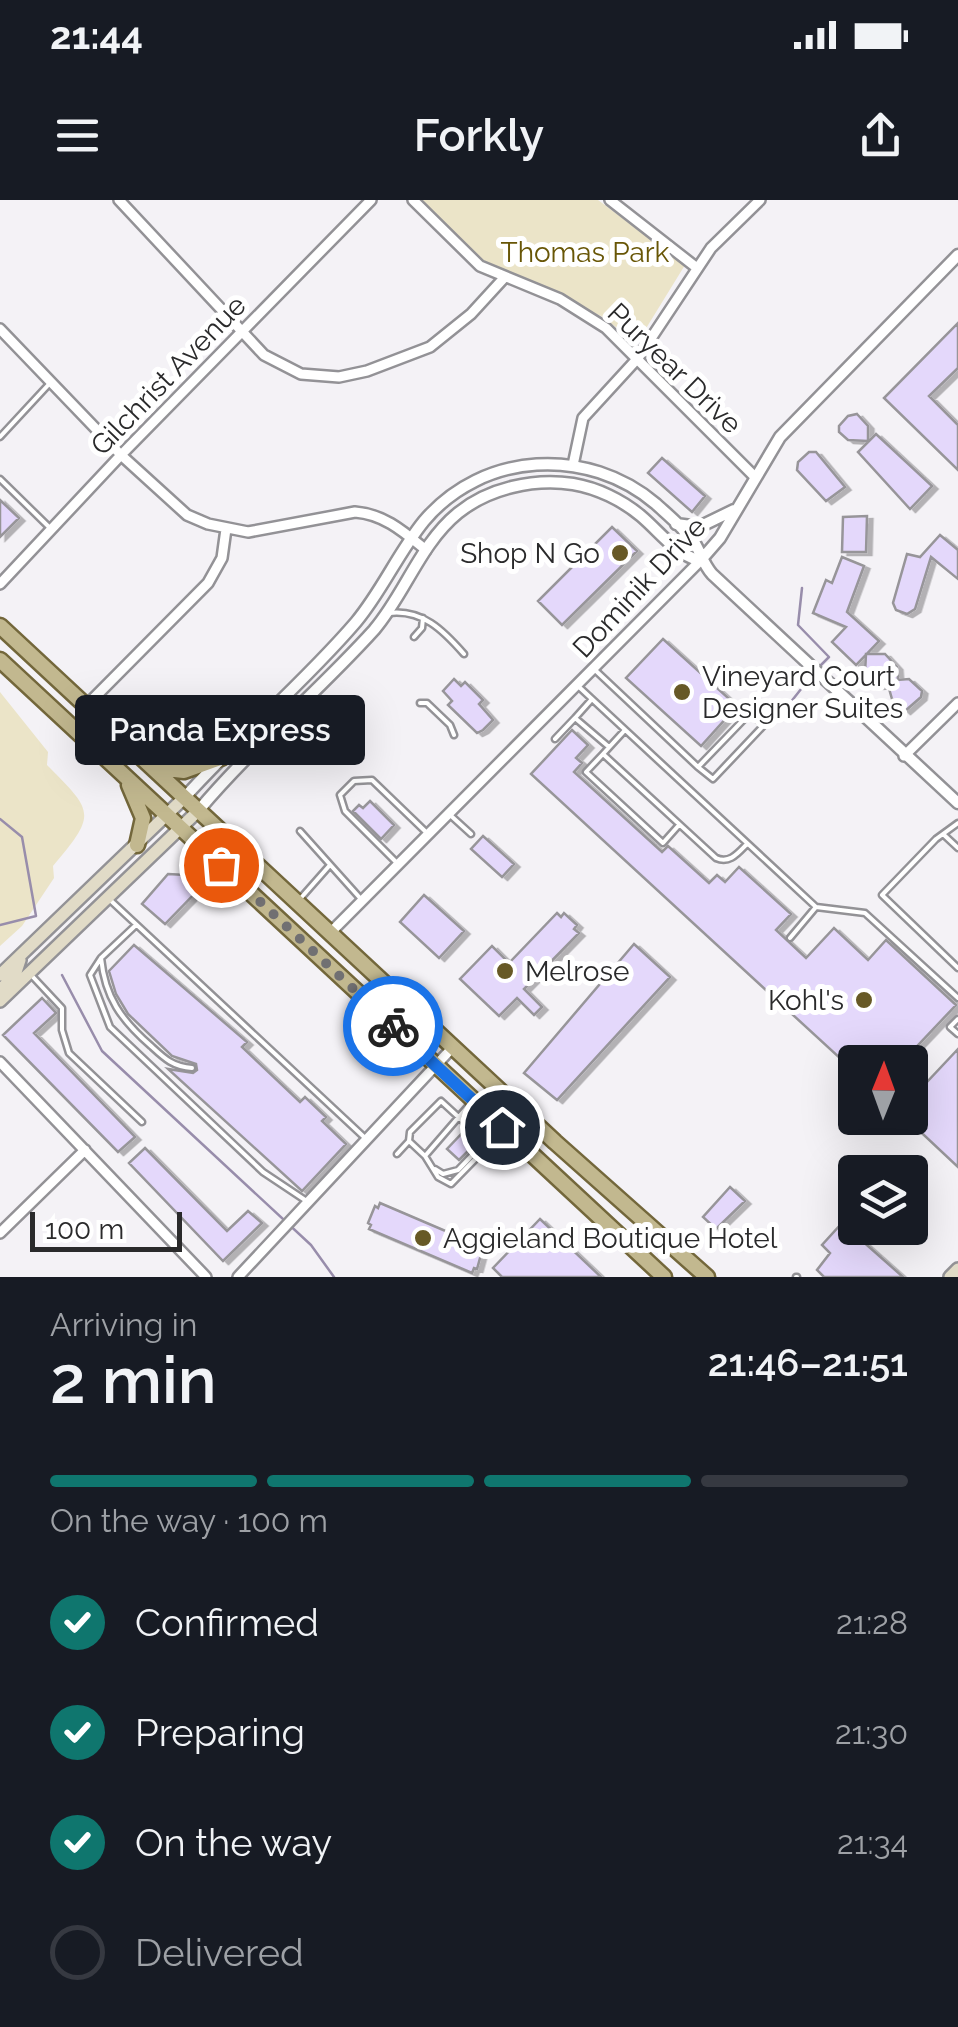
<!DOCTYPE html>
<meta charset="utf-8">
<style>
body{margin:0;font-family:Raleway,sans-serif;background:#242831;color:#f1f3f6;height:100vh;display:flex;flex-direction:column;font-size:38px;white-space:nowrap}
*{box-sizing:border-box;margin:0}
p{font-size:32px;color:#9ea1a6}
.icon{flex:none;width:55px;height:55px;fill:none;stroke:currentColor;stroke-width:2;stroke-linecap:round;stroke-linejoin:round}
.map{position:relative;height:1077px;overflow:hidden}
.drawer{display:flex;flex-direction:column;background:#171b24;flex:1}
.drawer>*{flex:none}
.needle{width:65px;rotate:1deg}
.tools{position:absolute;left:838px;top:845px;display:grid;gap:20px}
.tools a{display:grid;place-items:center;width:90px;height:90px;border-radius:10px;background:#171b24;box-shadow:0 10px 40px #0002;font-size:50px}
.scale{position:absolute;left:30px;bottom:25px;width:152px;box-sizing:border-box;padding-left:10px;border:5px solid #2a2a2b;border-top:0;font-size:28px;line-height:35px;white-space:nowrap;color:#2a2a2b;-webkit-text-stroke:8px #fff;paint-order:stroke}
.pin{position:absolute;display:grid;place-items:center;width:85px;height:85px;color:#fff;margin:-42px;border:5px solid #fff;border-radius:50%;box-shadow:0 2px 10px #0007}
.courier{position:absolute;display:grid;place-items:center;width:100px;height:100px;margin:-50px;border:8px solid #1a73e8;border-radius:50%;background:#fff;color:#222;box-shadow:0 2px 12px #0007}
.bubble{position:absolute;height:70px;border-radius:10px;background:#171b24;box-shadow:0 10px 40px #0002;font-size:32px;font-weight:600;line-height:70px;text-align:center}
.head em{font-style:normal;font-weight:600}
.head div{display:flex;flex-direction:column-reverse}
.head{display:flex;align-items:center;justify-content:space-between;height:170px;padding:0 50px}
h1{font-size:65px;font-weight:600;line-height:75px}
.bar{display:grid;grid-template-columns:repeat(4,1fr);gap:15px 10px;align-content:center;height:120px;padding:0 50px}
.bar i{height:12px;border-radius:8px;background:#363941}
.bar .selected{background:#0f766e}
.bar p{grid-column:span 4}
ol{padding:0 50px;list-style:none}
li{display:flex;align-items:center;gap:30px;height:110px}
li p{margin-inline-start:auto}
li .icon{padding:10px;border-radius:50%;background:#0f766e;color:#fff;stroke-width:4}
li:last-child{color:#9ea1a6}
li i{width:55px;height:55px;border:5px solid #363941;border-radius:50%}
.status{display:flex;justify-content:space-between;align-items:center;height:70px;padding:0 50px;background:#171b24;direction:ltr}
.status svg{height:28px;fill:currentColor}
header{display:flex;justify-content:space-between;align-items:center;height:130px;padding:0 50px;background:#171b24;font-size:45px;font-weight:600}
.map>svg:first-child{display:block}
</style>
<div class="status"><b>21:44</b><svg viewBox="0 0 49 12"><path d="M0 12V9h3v3zM5 12V6h3v6zM10 12V3h3v9zM15 12V0h3v12zM26 1h20v11H26zM47 4h2v5h-2z"/></svg></div>
<header><svg class="icon" aria-label="menu" viewBox="0 0 24 24"><path d="M4 6h16M4 12h16M4 18h16"/></svg>Forkly<svg class="icon" aria-label="share" viewBox="0 0 24 24"><path d="M12 15V3M7 8l5-5 5 5M5 13v7h14v-7"/></svg></header>
<div class="map">
<svg width="958" height="1077" viewBox="0 0 958 1077">
<defs>
<filter id="shadow"><feDropShadow dx="5.5" dy="3" stdDeviation="0" flood-color="#0004"/></filter>
</defs>
<rect width="100%" height="100%" fill="#f4f2f6"/>
<path fill="#ebe4c8" d="M413,0H598L685,65L637,143L601,116L554,94L510,78L481,61Z
M0,492L48,552L47,565C94,612 97,614 53,666L54,678L22,726L0,746Z"/>
<g fill="none" stroke-linecap="round" stroke-linejoin="round">
<path stroke="#988dab" stroke-width="2.5" d="M802,388L798,425L829,457L818,468
M786,508L813,474
M0,619L22,637L36,716L0,725
M62,775L102,851L311,1045L334,1077"/>
</g>
<path fill="#e4d8fb" stroke="#979599" stroke-width="2.5" filter="url(#shadow)" d="M958,123V168L929,196L958,225V270L884,198Z
M857,214L868,226V241L848,240L839,232V226L848,216Z
M876,234L932,286L910,309L858,252Z
M809,252H816L845,287L826,301L797,270L798,262Z
M662,258L705,296L692,312L648,273Z
M0,300L19,318L0,337Z
M867,316L866,352H842L843,317Z
M612,327L637,351L562,425L538,401Z
M940,335L958,350V379L931,357L915,409L907,414L896,410L893,403L907,354L920,357Z
M842,357L864,366L847,412L879,441L856,465L832,442L846,427L813,413L826,380L832,383Z
M663,439L737,506L701,546L626,478Z
M866,454H885L897,467L898,480L909,479L922,491L921,497L905,511L892,499L888,485L878,486L865,473Z
M454,479L461,486L465,482L483,500L479,504L493,520L483,530L477,533L448,505L452,501L443,491Z
M572,530L588,545L576,558L582,563L574,572L662,652L668,646L709,683L717,675L725,682L739,667L791,714L776,730L806,758L834,728L868,760L886,740L956,805L902,862H855V872L531,574Z
M370,601L394,625L381,639L353,611L359,605L363,608Z
M483,636L514,664L502,677L471,649Z
M168,674L186,675L200,688L165,724L142,704Z
M424,695L464,731L439,758L400,722Z
M557,713L561,717L564,713L577,725L574,729L579,733L524,789L542,807L534,815L517,798L499,816L460,779L492,746L509,763Z
M634,744L670,777L557,900L524,873Z
M134,745L247,842L242,847L300,902L305,897L326,917L322,921L346,944L302,991L168,869L193,873L197,870L196,864L172,856L128,814L116,794L109,771Z
M42,798L56,813L34,833L135,937L118,952L3,835Z
M958,849V967L910,922V868L926,883Z
M465,930L477,942L459,960L447,949Z
M145,948L227,1031L248,1011L262,1023L223,1061L129,963Z
M730,987L745,1001L716,1029L703,1017Z
M380,1003L483,1047L477,1069L474,1068L472,1073L369,1029L371,1025L368,1023L375,1006L378,1008Z
M540,1019L601,1077H502L493,1068Z
M842,1023L903,1077H824L817,1070L830,1053L822,1045Z"/>
<g fill="none" stroke-linecap="round" stroke-linejoin="round">
<defs>
<path id="service" d="M0,237L51,182
M0,279L50,328
M389,413C422,409 443,430 464,454
M414,437L422,428L423,418
M594,469L698,567L713,579L764,525L750,513L698,567
M578,486L816,707L865,713L958,798
M592,499L575,518L609,547
M420,503H427L450,525L454,535
M625,530L603,554L716,658C730,664 738,653 747,644
M555,539L575,518
M603,554L586,572L663,643L679,625
M449,614L471,634
M958,623L936,639L882,695L958,768
M300,631L360,698
M943,634L958,648
M398,664L345,611L340,595L354,581L372,580L428,634
M108,698L364,937
M300,699L330,665
M136,725L101,758L90,775L110,827L263,972L308,1002
M790,738L816,707
M101,758C105,797 121,820 151,846C164,858 173,867 192,868
M33,777L62,808V830L69,853L142,922
M958,819L950,827L958,834
M397,954L409,941
M425,956L438,977L451,984L489,945L441,901L410,932L409,941L425,956L470,904
M435,969L443,974L458,970L485,942
M796,1077H797"/>
<path id="minor" d="M119,0L264,155L301,174L339,177L367,171L430,147L471,114L504,78
M413,0L480,66L560,99L606,128L754,276
M610,0L697,68
M0,129L121,255L187,315L208,324L248,332L355,312C384,314 404,332 426,350
M573,265L583,218L638,158L711,48L760,0
M0,384L121,255L371,0
M87,505L208,383L222,358L226,329
M904,556L958,503
M330,733L700,361
M0,862L206,1077
M0,1033L85,950
M238,1077L453,847"/>
<path id="tertiary" d="M676,324L699,327L734,310
M700,361L720,338L780,237L958,55
M185,597C239,537 303,484 356,422C382,391 398,353 424,321C483,251 588,246 656,304C668,315 685,329 694,342C701,353 703,364 712,374L958,603
M199,610C253,546 318,492 374,430C405,394 420,344 458,313C489,288 534,278 573,284C597,288 622,300 641,316C661,333 674,353 700,361"/>
<path id="secondary" d="M0,775L185,597
M0,790L15,775L20,760
M0,801L199,610
M950,1077L958,1069"/>
<path id="primary" d="M0,426L555,942L707,1077
M0,460L664,1077
M157,568L184,571L223,557
M129,585L143,618L137,645"/>
</defs>
<use href="#service" stroke="#939296" stroke-width="9"/>
<use href="#minor" stroke="#939296" stroke-width="14"/>
<use href="#tertiary" stroke="#939296" stroke-width="15"/>
<use href="#secondary" stroke="#939296" stroke-width="16"/>
<use href="#primary" stroke="#73673b" stroke-width="19"/>
<use href="#service" stroke="#fff" stroke-width="4"/>
<use href="#minor" stroke="#fff" stroke-width="9"/>
<use href="#tertiary" stroke="#fff" stroke-width="10"/>
<use href="#secondary" stroke="#e1dbc7" stroke-width="11"/>
<use href="#primary" stroke="#c2b88f" stroke-width="14"/>
</g>
<g fill="none" stroke-linecap="round" stroke-linejoin="round">
<path stroke="#717072" stroke-width="10" stroke-dasharray="0 18" d="M221,665L393,826"/>
<path stroke="#1a73e8" stroke-width="12" d="M393,826L502,927"/>
</g>
<g fill="#675926" stroke="#fff" stroke-width="4">
<circle cx="620" cy="353" r="10"/>
<circle cx="682" cy="492" r="10"/>
<circle cx="505" cy="771" r="10"/>
<circle cx="864" cy="800" r="10"/>
<circle cx="423" cy="1038" r="10"/>
</g>
<g text-anchor="middle" stroke-width="10" stroke-linejoin="round" paint-order="stroke">
<g font-size="28" fill="#685606" stroke="#fff">
<text x="585" y="62">Thomas Park</text>
</g>
<g font-size="28" fill="#2a2a2b" stroke="#fff">
<text transform="translate(675 168) rotate(44)" y="10">Puryear Drive</text>
<text transform="translate(168 175) rotate(-46)" y="10">Gilchrist Avenue</text>
<text transform="translate(639 387) rotate(-47)" y="10">Dominik Drive</text>
</g>
<g font-size="28" fill="#2a2a2b" stroke="#fff" text-anchor="start">
<text x="600" y="363" text-anchor="end">Shop N Go</text>
<text x="702" y="486">Vineyard Court<tspan x="702" dy="32">Designer Suites</tspan></text>
<text x="525" y="781">Melrose</text>
<text x="844" y="810" text-anchor="end">Kohl's</text>
<text x="443" y="1048">Aggieland Boutique Hotel</text>
</g>
</g>
</svg>
<div class="tools">
<a><svg class="needle" viewBox="-14 -14 28 28"><path d="M0-13l5 13h-10z" fill="#e53935"/><path d="M0 13l5-13h-10z" fill="#9ea1a6"/></svg></a>
<a><svg class="icon" aria-label="layers" viewBox="0 0 24 24"><path d="M12 4l9 5-9 5-9-5zM3 14l9 5 9-5"/></svg></a>
</div>
<div class="scale">100 m</div>
<div class="pin" style="left:221px;top:665px;background:#ea580c"><svg class="icon" aria-label="bag" viewBox="0 0 24 24"><path d="M5 8h14l-1 12H6zM9 8a3 3 0 0 1 6 0"/></svg></div>
<div class="pin" style="left:502px;top:927px;background:#1f2937"><svg class="icon" aria-label="home" viewBox="0 0 24 24"><path d="M3 11l9-7 9 7M6 9v11h12V9"/></svg></div>
<div class="courier" style="left:393px;top:826px"><svg class="icon" aria-label="bike" viewBox="0 0 24 24"><circle cx="6" cy="16" r="4"/><circle cx="18" cy="16" r="4"/><path d="M6 16l4-8h5l3 8M10 8l3 8H6M13 5h3"/></svg></div>
<div class="bubble" style="left:75px;top:495px;width:290px">Panda Express</div>
</div>
<section class="drawer">
<div class="head"><div><h1>2 min</h1><p>Arriving in</p></div><em>21:46–21:51</em></div>
<div class="bar"><i class="selected"></i><i class="selected"></i><i class="selected"></i><i></i><p>On the way · 100 m</p></div>
<ol>
<li><svg class="icon" aria-label="check" viewBox="0 0 24 24"><path d="M5 12l5 5 9-10"/></svg>Confirmed<p>21:28</p></li>
<li><svg class="icon" aria-label="check" viewBox="0 0 24 24"><path d="M5 12l5 5 9-10"/></svg>Preparing<p>21:30</p></li>
<li><svg class="icon" aria-label="check" viewBox="0 0 24 24"><path d="M5 12l5 5 9-10"/></svg>On the way<p>21:34</p></li>
<li><i></i>Delivered</li>
</ol>
</section>
